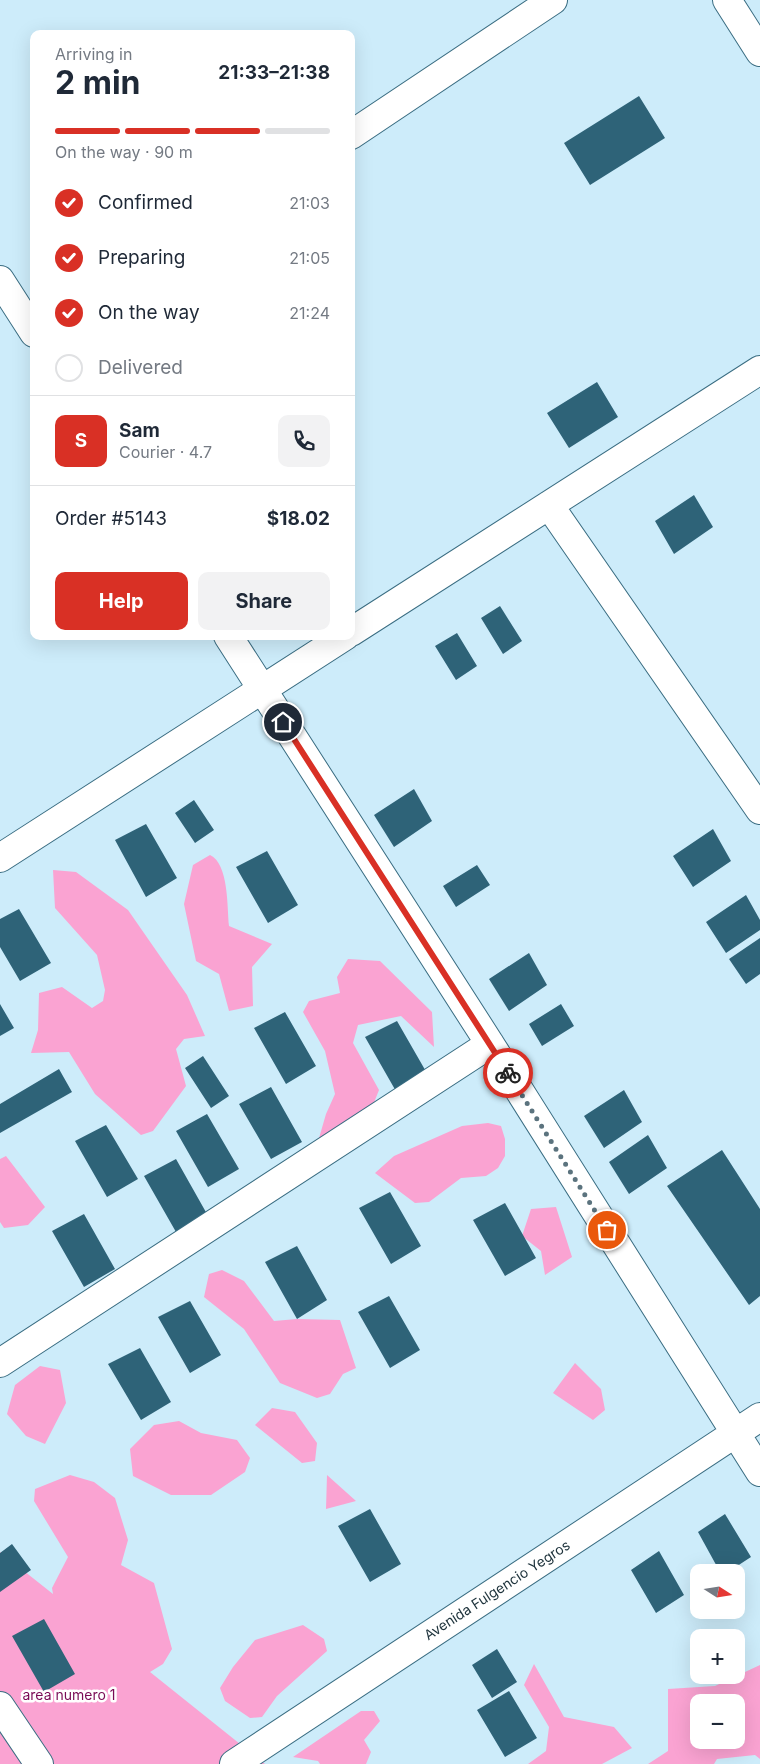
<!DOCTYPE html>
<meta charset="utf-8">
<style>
body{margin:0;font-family:Inter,sans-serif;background:#f2f2f3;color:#1f2937;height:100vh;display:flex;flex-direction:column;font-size:19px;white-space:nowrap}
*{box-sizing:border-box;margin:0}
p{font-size:16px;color:#747a83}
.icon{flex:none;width:28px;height:28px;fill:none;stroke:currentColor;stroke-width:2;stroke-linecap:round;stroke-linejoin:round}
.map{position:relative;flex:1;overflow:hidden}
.panel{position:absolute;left:30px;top:30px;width:325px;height:610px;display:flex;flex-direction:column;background:#fff;border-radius:10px;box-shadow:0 5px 20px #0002}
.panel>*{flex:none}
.needle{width:32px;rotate:102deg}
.fabs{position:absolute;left:690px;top:1564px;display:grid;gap:10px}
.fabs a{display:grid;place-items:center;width:55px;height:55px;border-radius:10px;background:#fff;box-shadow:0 5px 20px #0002;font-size:25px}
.pin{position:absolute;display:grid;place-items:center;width:42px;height:42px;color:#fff;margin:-21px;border:2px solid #fff;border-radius:50%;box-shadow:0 1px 5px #0007}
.courier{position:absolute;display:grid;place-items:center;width:50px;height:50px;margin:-25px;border:4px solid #d93025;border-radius:50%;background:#fff;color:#222;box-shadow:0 1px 6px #0007}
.headline em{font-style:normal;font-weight:700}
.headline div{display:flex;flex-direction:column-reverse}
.headline{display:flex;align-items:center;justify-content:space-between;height:85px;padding:0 25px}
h1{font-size:32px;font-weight:700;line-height:38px}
.bar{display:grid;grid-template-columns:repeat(4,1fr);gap:8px 5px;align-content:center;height:60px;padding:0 25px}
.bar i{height:6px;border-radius:4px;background:#e0e1e3}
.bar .on{background:#d93025}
.bar p{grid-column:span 4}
.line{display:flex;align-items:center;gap:12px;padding:0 25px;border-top:1px solid #e0e1e3}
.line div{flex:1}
.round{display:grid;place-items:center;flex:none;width:52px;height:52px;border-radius:10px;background:#f2f2f3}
ol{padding:0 25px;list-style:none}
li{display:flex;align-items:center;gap:15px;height:55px}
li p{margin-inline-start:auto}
li .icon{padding:5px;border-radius:50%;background:#d93025;color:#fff;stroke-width:4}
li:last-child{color:#747a83}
li i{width:28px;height:28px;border:2px solid #e0e1e3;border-radius:50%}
.button{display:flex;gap:10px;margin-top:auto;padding:10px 25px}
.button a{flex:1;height:58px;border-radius:10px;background:#d93025;color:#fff;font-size:20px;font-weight:700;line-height:58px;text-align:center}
.button a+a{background:#f2f2f3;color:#1f2937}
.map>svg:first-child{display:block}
</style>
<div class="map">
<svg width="760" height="1764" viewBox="0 0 760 1764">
<rect width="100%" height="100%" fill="#cdecfa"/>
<path fill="#faa3d2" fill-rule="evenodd" d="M210,855C229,864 227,907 229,926L272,944L252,967L253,1006L229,1011L219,974L196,961L184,904L193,865Z
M53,870L76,872L128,910L187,995L205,1036L184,1039L176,1049L186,1086L153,1131L141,1135L95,1094L69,1052L31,1053L38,1030L39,993L62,987L92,1008L103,1001L105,990L97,955L55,908Z
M348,959L380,961L432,1012L434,1047L401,1016L358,1025L353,1043L379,1090L365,1125L317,1145L326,1114L335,1094L325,1051L303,1012L309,1001L340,993L337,977Z
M488,1123L501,1126L505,1139V1156L498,1168L486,1176L461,1178L429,1202L415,1203L375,1173L394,1156L462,1126Z
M6,1156L45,1207L28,1225L4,1228L0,1222V1159Z
M556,1207L572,1257L545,1275L541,1251L522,1236L531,1209Z
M222,1270L244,1281L274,1321L297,1319L340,1320L356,1368L343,1374L330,1394L317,1398L280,1383L244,1329L204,1297L209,1274Z
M575,1363L601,1389L605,1410L593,1420L553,1393Z
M40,1366L60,1370L66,1403L45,1444L26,1436L7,1414L15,1385Z
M272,1408L295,1412L317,1443L315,1461L302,1463L255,1425Z
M179,1421L201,1433L237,1440L250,1458L245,1472L211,1495H171L133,1476L130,1449L154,1425Z
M70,1475L94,1482L115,1498L128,1540L121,1565L154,1583L172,1649L163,1664L150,1672L265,1764H0V1552L53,1594L52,1588L68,1557L34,1501L35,1489Z
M327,1475L356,1501L326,1509Z
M303,1625L324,1639L327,1651L277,1696L262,1717L250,1718L225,1701L220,1688L233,1667L255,1640Z
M534,1664L564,1717L614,1727L632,1748L602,1764H528L546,1751L549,1727L524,1685Z
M760,1665V1759L755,1755L717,1759L714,1764H648L668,1751V1689L715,1686ZM699,1702H736V1740H699Z
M361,1711H374L380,1721L364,1740L371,1752L366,1764H320L318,1761L293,1757Z"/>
<path fill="#2e6378" d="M639,96L665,138L590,185L564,143Z
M597,382L618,417L569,448L547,413Z
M694,495L713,527L674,554L655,521Z
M500,606L522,641L503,654L481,618Z
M457,633L477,666L456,680L435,646Z
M414,789L432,821L394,847L374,815Z
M194,800L214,830L195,843L175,813Z
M146,824L177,878L146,897L115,840Z
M713,829L731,861L693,887L673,856Z
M267,851L298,905L268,923L236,867Z
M477,865L490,885L456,907L443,886Z
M746,895L760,920V930L726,953L706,922Z
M19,909L51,963L20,981L0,947V919Z
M760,938V974L746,984L729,959Z
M529,953L547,985L509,1011L489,979Z
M0,1004L14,1028L0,1036Z
M561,1004L574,1026L542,1046L529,1024Z
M285,1012L316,1066L286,1084L254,1028Z
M397,1021L428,1075L397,1093L365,1037Z
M203,1056L229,1096L211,1108L185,1068Z
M59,1069L72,1092L0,1133V1104Z
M271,1087L302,1142L271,1159L239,1104Z
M624,1090L642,1122L604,1148L584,1116Z
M207,1114L239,1169L208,1187L176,1131Z
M106,1125L138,1179L107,1197L75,1141Z
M648,1135L667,1168L629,1194L609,1162Z
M722,1150L760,1209V1296L749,1305L667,1186Z
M176,1159L207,1214L176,1232L144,1176Z
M390,1192L421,1246L391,1264L359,1208Z
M505,1203L536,1258L505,1276L473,1220Z
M84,1214L115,1269L84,1287L52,1231Z
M297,1246L327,1300L297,1319L265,1262Z
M389,1296L420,1350L390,1368L358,1312Z
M190,1301L221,1355L190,1373L158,1317Z
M140,1348L171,1402L141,1420L108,1364Z
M370,1509L401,1564L370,1582L338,1526Z
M725,1514L751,1557L728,1572H720L698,1532Z
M12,1544L31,1570L0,1592V1553Z
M659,1551L684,1595L656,1613L631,1570Z
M44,1619L75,1674L44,1692L12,1636Z
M497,1649L517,1682L492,1698L472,1665Z
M509,1691L537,1738L505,1757L477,1710Z"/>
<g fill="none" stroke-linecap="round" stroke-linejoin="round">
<defs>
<path id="minor" d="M727,0L760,52
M351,135L553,0
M0,280L34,333
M549,505L760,810
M351,632L760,370
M228,636L490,1044L760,1472
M0,858L345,636
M0,1363L490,1044
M0,1706L39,1764
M234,1764L760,1417"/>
</defs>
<use href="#minor" stroke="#3a6d82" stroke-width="30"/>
<use href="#minor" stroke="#fff" stroke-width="28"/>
</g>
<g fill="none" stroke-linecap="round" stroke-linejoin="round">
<path stroke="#5b737e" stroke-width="5" stroke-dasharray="0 9" d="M508,1073L607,1230"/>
<path stroke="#d93025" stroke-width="6" d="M283,722L508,1073"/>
</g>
<g text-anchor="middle" stroke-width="5" stroke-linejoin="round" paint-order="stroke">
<g font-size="14" fill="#1d323b" stroke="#fff">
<text transform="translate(497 1590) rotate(-33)" y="5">Avenida Fulgencio Yegros</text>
</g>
<g font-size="14" fill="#790b55" stroke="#fff">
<text x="69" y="1700">area numero 1</text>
</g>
</g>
</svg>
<div class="fabs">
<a><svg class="needle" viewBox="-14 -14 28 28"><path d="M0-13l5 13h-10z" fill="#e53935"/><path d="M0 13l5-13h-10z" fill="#747a83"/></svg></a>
<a>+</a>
<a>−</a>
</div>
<div class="pin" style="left:607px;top:1230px;background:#ea580c"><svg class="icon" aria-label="bag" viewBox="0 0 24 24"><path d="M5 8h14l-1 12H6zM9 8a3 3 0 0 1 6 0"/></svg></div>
<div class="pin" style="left:283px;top:722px;background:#1f2937"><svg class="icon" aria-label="home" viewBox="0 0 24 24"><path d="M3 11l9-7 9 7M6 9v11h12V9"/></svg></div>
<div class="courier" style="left:508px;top:1073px"><svg class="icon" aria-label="bike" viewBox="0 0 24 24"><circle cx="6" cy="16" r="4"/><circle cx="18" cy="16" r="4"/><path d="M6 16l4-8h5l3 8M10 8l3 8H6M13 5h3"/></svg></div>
<section class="panel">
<div class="headline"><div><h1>2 min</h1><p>Arriving in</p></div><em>21:33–21:38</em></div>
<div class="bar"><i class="on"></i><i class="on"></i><i class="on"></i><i></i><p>On the way · 90 m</p></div>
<ol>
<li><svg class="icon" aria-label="check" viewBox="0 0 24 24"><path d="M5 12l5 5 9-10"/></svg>Confirmed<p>21:03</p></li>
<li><svg class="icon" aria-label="check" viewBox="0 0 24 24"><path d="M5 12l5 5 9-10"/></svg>Preparing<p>21:05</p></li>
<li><svg class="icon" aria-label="check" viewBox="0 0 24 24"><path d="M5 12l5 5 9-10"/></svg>On the way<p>21:24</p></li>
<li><i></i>Delivered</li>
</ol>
<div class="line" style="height:90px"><b class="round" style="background:#d93025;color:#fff">S</b><div><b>Sam</b><p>Courier · 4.7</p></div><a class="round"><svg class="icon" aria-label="phone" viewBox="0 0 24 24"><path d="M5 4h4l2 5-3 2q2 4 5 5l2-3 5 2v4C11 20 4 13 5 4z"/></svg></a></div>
<div class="line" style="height:65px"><div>Order #5143</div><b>$18.02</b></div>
<div class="button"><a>Help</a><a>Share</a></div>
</section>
</div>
